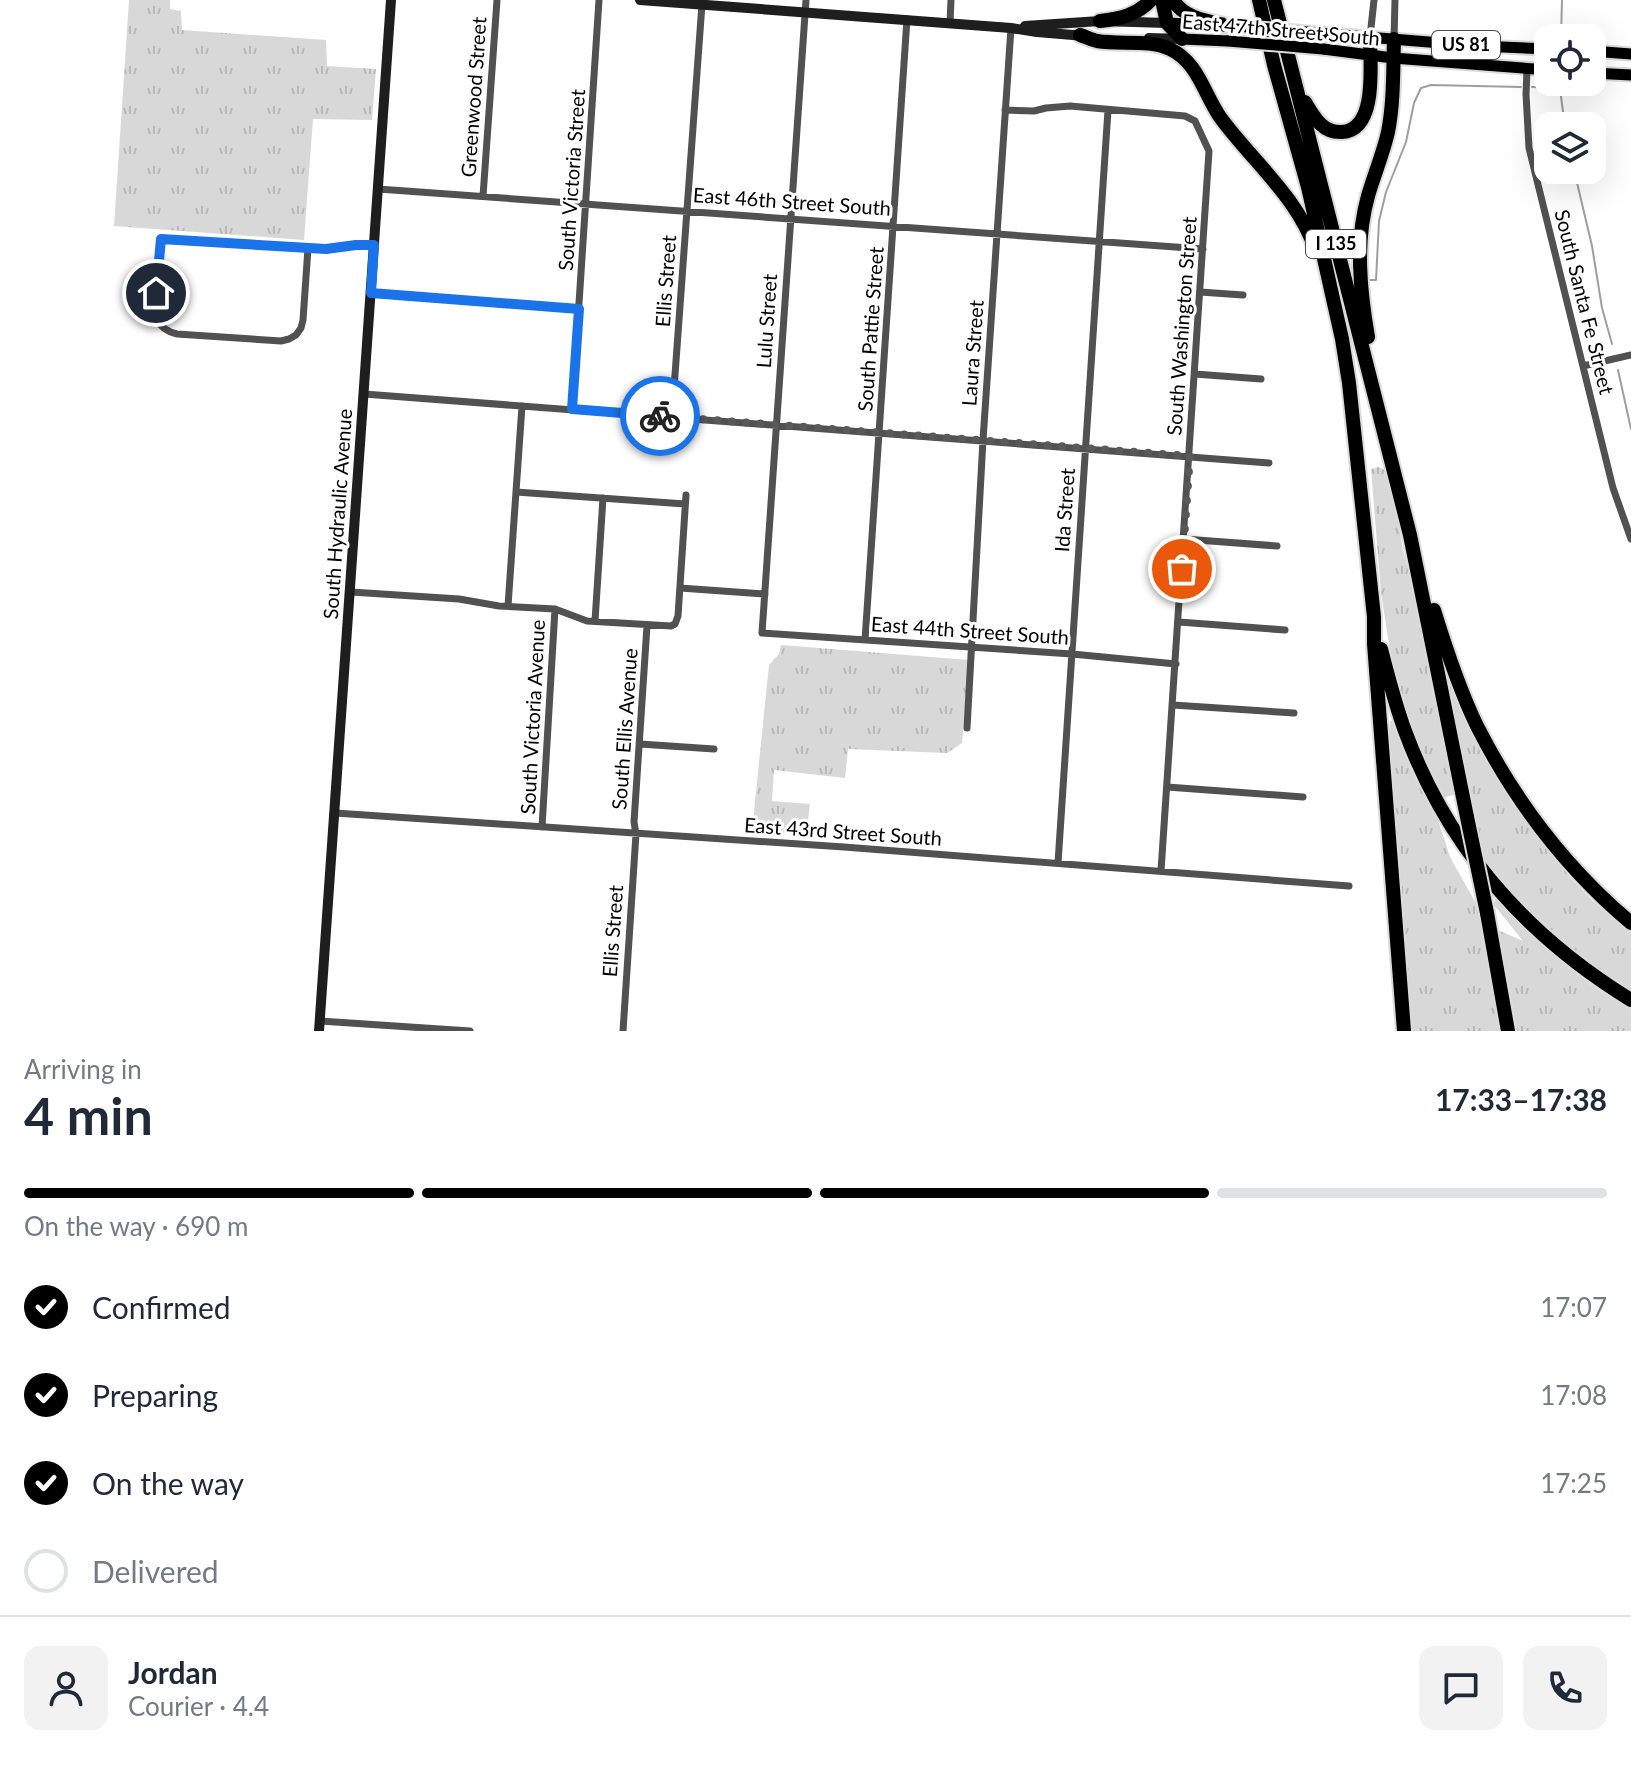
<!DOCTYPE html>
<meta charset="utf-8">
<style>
body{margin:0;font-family:Lato,sans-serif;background:#f2f2f3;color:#1f2937;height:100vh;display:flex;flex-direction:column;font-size:30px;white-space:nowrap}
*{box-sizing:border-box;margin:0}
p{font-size:26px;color:#747a83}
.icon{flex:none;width:44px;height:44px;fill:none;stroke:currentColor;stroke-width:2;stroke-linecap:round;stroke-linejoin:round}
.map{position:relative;height:1031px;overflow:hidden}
.panel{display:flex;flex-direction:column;background:#fff;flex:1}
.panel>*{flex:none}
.tools{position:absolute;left:1534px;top:24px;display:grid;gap:16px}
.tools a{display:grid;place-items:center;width:72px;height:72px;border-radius:16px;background:#fff;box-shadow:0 8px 32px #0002;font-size:40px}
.pin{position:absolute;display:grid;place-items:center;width:68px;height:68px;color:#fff;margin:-34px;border:4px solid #fff;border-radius:50%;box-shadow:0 2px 8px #0007}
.courier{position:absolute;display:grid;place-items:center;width:80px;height:80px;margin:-40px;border:6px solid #1a73e8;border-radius:50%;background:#fff;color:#222;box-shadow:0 2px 10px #0007}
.overview em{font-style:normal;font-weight:700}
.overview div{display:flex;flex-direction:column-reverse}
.overview{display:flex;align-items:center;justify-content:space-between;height:136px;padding:0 24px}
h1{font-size:52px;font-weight:700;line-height:60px}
.bar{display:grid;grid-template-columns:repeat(4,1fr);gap:12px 8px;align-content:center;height:96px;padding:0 24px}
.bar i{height:10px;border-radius:6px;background:#e0e1e3}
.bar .selected{background:#000}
.bar p{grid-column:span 4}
.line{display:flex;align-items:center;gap:20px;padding:0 24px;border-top:2px solid #e0e1e3}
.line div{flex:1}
.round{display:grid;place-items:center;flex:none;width:84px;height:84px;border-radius:16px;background:#f2f2f3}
ol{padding:0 24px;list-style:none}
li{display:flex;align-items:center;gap:24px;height:88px}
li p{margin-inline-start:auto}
li .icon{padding:8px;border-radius:50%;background:#000;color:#fff;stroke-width:4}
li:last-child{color:#747a83}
li i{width:44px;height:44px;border:4px solid #e0e1e3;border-radius:50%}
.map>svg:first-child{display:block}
</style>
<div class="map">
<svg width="1631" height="1031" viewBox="0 0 1631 1031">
<defs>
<pattern id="grass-tufts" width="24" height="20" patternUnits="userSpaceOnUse" patternTransform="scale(2)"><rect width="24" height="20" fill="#d8d8d8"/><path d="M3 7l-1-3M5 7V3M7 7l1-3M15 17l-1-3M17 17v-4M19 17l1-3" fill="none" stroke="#b8b8b8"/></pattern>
</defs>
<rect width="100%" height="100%" fill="#fff"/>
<path fill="url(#grass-tufts)" d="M129,0H170V9L181,11L182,30L326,40L327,66L376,69L372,120L313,119L304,240L114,226Z
M1378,467L1385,470L1399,526L1403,550L1420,612L1457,794L1442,798L1415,735L1393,669L1381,593L1371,469Z
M781,645L969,660L962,743L947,753L848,749L845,778L774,770L772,801L810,804L806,835L752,831L769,665L779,654Z
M1446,670C1481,756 1527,835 1593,901C1605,912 1619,922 1631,932V992L1569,950L1529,914L1483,865Z
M1390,721H1392L1403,750L1438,820L1450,857L1478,907L1503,1031H1412L1389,736Z
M1495,898C1536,941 1578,981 1631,1009V1031H1517L1498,930L1523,941L1494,905Z"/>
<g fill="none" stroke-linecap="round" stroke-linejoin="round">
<path stroke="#9f9f9f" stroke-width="2" d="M1561,38L1562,0
M1559,82L1565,126
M1532,87L1559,88
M1574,170L1592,246L1602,308L1612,344
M1370,280H1376L1379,221L1386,192L1406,142L1414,103L1421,88L1431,85L1521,87
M1618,370L1631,429"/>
<defs>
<path id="primary" d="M1167,23L1209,25
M1318,33L1478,46L1548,49
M1182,39L1228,41
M1323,49L1393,58L1548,70
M1592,51L1631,54
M1592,73L1631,75"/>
<path id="highway" d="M1162,0L1167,23L1182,39
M1173,0C1184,18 1206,21 1225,25
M1259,0L1274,65L1308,187L1342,339L1349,383L1374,617V644L1404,1031
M1274,0L1410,535L1467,817
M1100,21C1120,19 1137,15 1151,0
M1080,35C1086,37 1092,40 1097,41C1121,45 1149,39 1170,49C1198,62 1204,94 1220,117C1252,161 1298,197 1316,251
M1305,102C1314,117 1322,133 1342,132C1378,130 1370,63 1370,37
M1368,337C1360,291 1355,242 1368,196C1374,175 1383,154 1388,132C1394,101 1393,70 1394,39
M1434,610C1446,649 1459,689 1477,726C1515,801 1567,869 1631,923
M1381,649C1388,676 1395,704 1405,731C1448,848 1525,935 1631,1000
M1487,913L1508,1031"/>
</defs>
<use href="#primary" stroke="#dbdbdb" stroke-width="15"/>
<use href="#highway" stroke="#dbdbdb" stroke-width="18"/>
<path stroke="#515151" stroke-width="7" d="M806,0L762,633L1072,654L1176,664
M950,23L951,0
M1370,37L1374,0
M1394,39L1395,0
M1527,69L1526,94L1529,148L1613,488L1631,539
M1005,110L1034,111L1046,108L1070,106L1185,116L1195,121L1209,151L1161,871
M378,189L1203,249
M483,196L497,0
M308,248L303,320L301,328L296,335L289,339L281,341L177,334C168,332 161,328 157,319C151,305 160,256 161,239L326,249L356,245H374
M1200,292L1243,295
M371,293L579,309
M1583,366L1631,355
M1195,374L1261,379
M364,394L1269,463
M572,409L599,0
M672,416L702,4
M516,492L685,504
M1184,539L1277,546
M680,588L765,594
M351,592L459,599L499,606L555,609L587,621L671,626L675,624L678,616L686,495
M508,606L522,406
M595,621L603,498
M1179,622L1285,630
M865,640L907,19
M1173,705L1294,713
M967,728L983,440L1011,28
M640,744L714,749
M1167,787L1303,797
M335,813L844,847L1349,886
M542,827L555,609
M1058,863L1108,110
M320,1021L470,1031
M623,1031L636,834L634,822L647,626"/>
<path stroke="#1e1e1e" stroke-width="10" d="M640,0L1011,28L1037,32L1085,36
M1025,26L1100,21L1167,23
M1149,38L1182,39
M319,1031L391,0"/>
<use href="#primary" stroke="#000" stroke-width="11"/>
<use href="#highway" stroke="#000" stroke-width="14"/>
<defs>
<path id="primary-bridge" d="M1225,25L1318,33
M1228,41L1323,49"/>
<path id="highway-bridge" d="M1467,817L1487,913"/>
</defs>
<use href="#primary-bridge" stroke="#dbdbdb" stroke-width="15" stroke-linecap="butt"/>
<use href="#highway-bridge" stroke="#dbdbdb" stroke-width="18" stroke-linecap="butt"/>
<use href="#primary-bridge" stroke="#000" stroke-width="11"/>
<use href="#highway-bridge" stroke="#000" stroke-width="14"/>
</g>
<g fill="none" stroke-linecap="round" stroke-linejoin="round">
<path stroke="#595959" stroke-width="8" stroke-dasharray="0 14.4" d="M660,416L1190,456L1182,569"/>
<path stroke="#1a73e8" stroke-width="10" d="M156,293L161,239L326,249L356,245H374L371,293L579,309L572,409L660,416"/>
</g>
<g text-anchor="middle" stroke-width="6" stroke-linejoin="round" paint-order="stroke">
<g fill="#fff" stroke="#4c4c4c" stroke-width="2">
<rect x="1432" y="31" width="68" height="28" rx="6"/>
<rect x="1306" y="230" width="60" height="28" rx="6"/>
</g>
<g font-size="18" font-weight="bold" fill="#000">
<text x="1466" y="51">US 81</text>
<text x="1336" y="250">I 135</text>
</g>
<g font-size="20" fill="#000" stroke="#fff">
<text transform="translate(1281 30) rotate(5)" y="7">East 47th Street South</text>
<text transform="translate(474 97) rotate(-86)" y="7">Greenwood Street</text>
<text transform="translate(572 180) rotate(-86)" y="7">South Victoria Street</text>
<text transform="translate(792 202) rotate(4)" y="7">East 46th Street South</text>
<text transform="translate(666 281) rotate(-86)" y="7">Ellis Street</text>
<text transform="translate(1584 302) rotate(76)" y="7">South Santa Fe Street</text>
<text transform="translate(767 321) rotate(-86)" y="7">Lulu Street</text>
<text transform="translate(1182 326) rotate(-86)" y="7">South Washington Street</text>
<text transform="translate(871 329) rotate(-86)" y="7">South Pattie Street</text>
<text transform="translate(973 353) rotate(-86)" y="7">Laura Street</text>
<text transform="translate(1065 510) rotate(-86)" y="7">Ida Street</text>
<text transform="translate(338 514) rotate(-86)" y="7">South Hydraulic Avenue</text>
<text transform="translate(970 631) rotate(4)" y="7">East 44th Street South</text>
<text transform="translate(533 717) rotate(-87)" y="7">South Victoria Avenue</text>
<text transform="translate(625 729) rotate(-86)" y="7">South Ellis Avenue</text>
<text transform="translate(843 832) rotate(4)" y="7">East 43rd Street South</text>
<text transform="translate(613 931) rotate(-86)" y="7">Ellis Street</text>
</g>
</g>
</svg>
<div class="tools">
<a><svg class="icon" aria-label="locate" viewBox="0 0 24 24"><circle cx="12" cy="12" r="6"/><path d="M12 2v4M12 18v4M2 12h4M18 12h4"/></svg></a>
<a><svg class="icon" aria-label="layers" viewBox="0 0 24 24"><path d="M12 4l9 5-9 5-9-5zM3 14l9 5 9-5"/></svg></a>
</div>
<div class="pin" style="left:1182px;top:569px;background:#ea580c"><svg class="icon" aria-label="bag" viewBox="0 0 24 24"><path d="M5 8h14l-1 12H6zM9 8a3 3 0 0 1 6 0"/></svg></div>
<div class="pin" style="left:156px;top:293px;background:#1f2937"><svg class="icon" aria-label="home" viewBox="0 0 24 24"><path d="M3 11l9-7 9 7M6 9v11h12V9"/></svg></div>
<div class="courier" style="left:660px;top:416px"><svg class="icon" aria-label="bike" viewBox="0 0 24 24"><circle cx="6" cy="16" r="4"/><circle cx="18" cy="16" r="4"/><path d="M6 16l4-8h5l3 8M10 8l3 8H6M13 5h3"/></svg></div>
</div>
<section class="panel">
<div class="overview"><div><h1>4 min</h1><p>Arriving in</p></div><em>17:33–17:38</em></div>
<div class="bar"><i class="selected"></i><i class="selected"></i><i class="selected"></i><i></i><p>On the way · 690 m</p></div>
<ol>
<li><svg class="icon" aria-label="check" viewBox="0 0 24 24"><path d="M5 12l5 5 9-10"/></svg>Confirmed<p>17:07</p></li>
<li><svg class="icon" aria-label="check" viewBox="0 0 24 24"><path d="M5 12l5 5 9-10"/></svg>Preparing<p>17:08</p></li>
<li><svg class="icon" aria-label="check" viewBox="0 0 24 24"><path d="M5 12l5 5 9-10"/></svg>On the way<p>17:25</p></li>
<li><i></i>Delivered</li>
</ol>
<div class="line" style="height:144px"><a class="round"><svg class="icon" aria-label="person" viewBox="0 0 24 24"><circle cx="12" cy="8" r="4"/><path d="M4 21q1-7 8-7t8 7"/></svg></a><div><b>Jordan</b><p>Courier · 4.4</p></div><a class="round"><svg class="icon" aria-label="chat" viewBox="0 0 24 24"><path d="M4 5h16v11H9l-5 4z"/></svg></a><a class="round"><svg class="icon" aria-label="phone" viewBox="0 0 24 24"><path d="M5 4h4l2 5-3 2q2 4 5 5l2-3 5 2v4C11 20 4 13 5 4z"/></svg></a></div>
</section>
